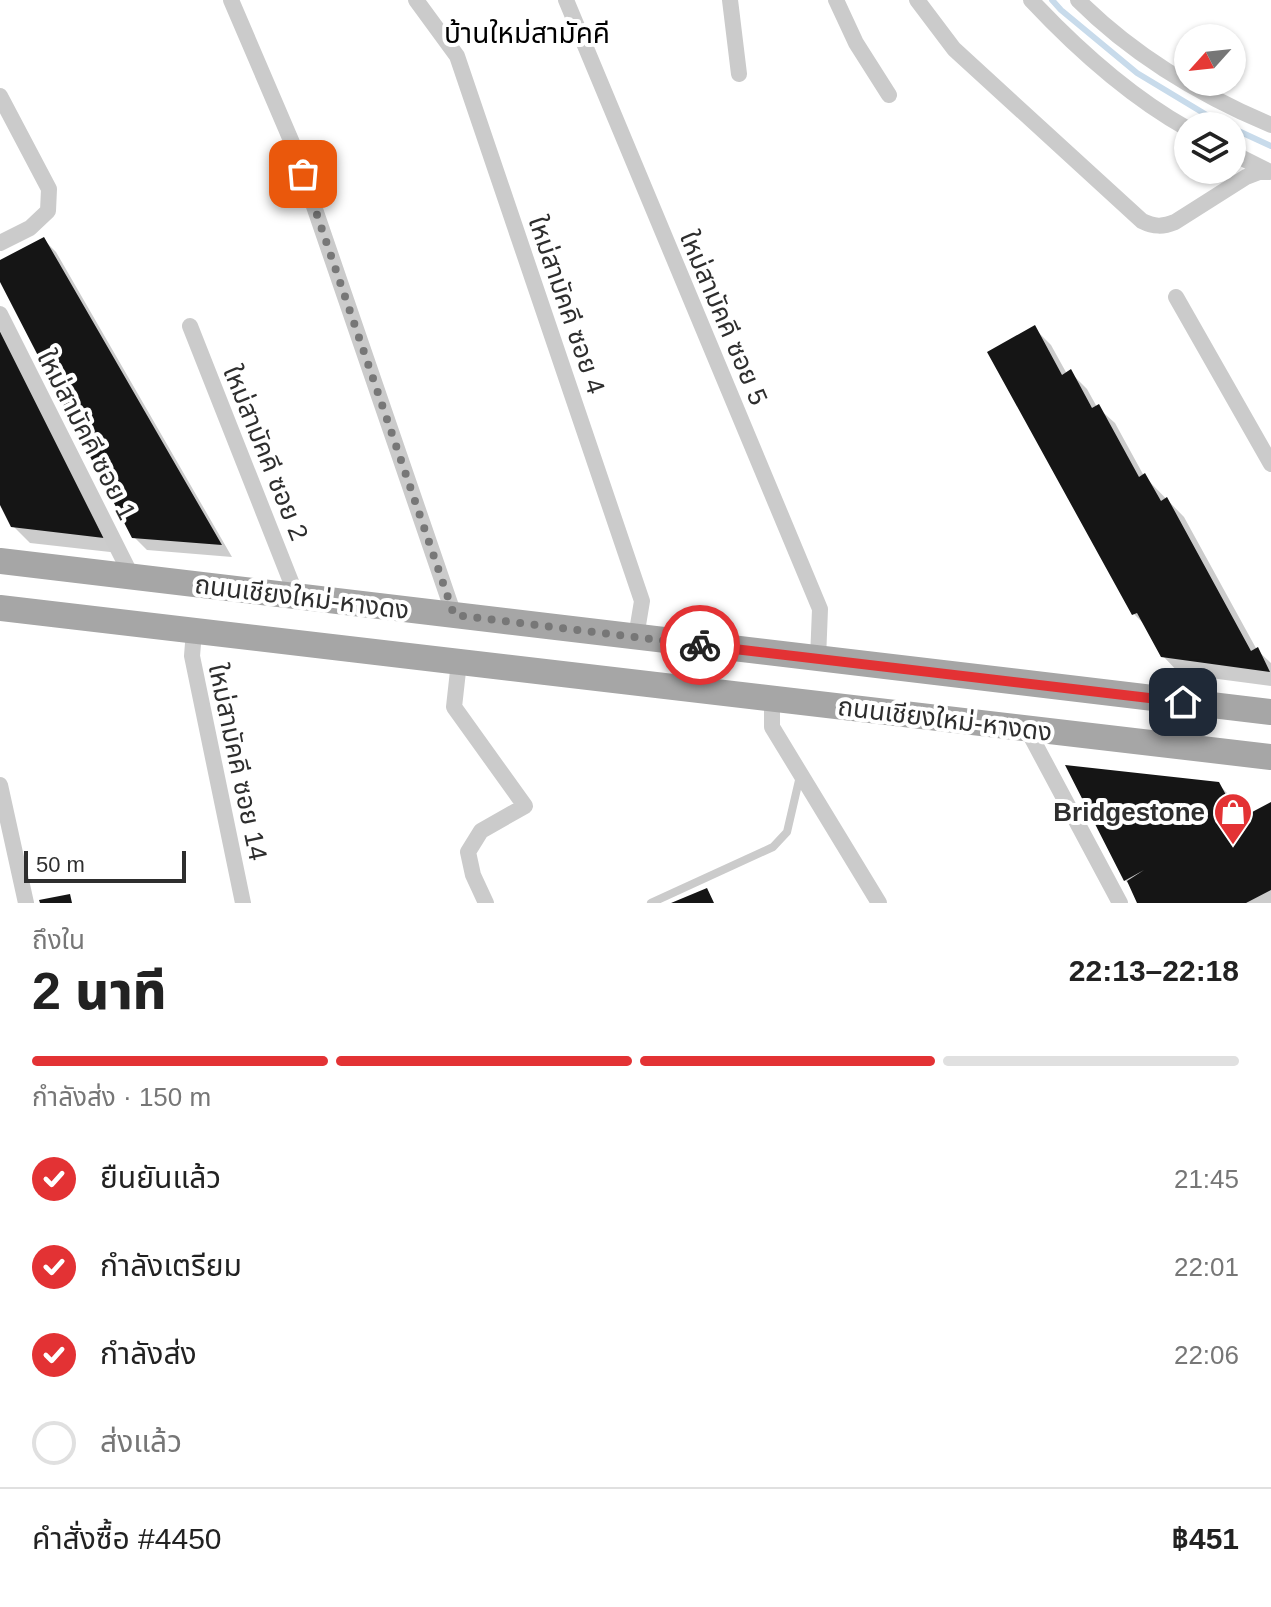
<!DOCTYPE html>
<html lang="th">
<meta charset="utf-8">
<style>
body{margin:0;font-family:Arial,"Noto Sans Thai",sans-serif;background:#f6f6f6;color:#222;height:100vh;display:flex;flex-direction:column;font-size:30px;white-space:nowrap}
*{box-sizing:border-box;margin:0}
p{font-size:26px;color:#767676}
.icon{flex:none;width:44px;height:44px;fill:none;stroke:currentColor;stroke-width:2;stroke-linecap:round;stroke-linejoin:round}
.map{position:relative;height:903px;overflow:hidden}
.panel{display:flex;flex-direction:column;background:#fff;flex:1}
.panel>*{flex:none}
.needle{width:52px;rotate:243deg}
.fabs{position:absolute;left:1174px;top:24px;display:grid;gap:16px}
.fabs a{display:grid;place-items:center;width:72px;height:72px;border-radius:50%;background:#fff;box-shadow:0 2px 6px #0004;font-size:40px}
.scale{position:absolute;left:24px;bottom:20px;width:162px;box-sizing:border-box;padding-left:8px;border:4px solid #2e2e2e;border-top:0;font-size:22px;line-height:28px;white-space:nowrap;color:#2e2e2e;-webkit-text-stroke:6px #fff;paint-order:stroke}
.pin{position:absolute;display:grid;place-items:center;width:68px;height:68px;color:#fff;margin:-34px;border-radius:16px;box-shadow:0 4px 12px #0006}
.courier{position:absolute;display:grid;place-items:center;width:80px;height:80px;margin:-40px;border:6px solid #e33234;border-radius:50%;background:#fff;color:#222;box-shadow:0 2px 10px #0007}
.overview em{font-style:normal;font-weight:800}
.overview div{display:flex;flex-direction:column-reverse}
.overview{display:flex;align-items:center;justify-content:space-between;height:136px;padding:0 32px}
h1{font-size:52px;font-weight:800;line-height:60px}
.bar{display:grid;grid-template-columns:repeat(4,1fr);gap:12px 8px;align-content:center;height:96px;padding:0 32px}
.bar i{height:10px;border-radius:6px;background:#e0e0e0}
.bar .selected{background:#e33234}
.bar p{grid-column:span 4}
.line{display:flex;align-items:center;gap:20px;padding:0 32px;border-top:2px solid #e0e0e0}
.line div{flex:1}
ol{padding:0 32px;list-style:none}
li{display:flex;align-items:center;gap:24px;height:88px}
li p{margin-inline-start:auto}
li .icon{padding:8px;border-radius:50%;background:#e33234;color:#fff;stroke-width:4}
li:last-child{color:#767676}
li i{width:44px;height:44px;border:4px solid #e0e0e0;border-radius:50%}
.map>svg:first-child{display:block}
</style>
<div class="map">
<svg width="1271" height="903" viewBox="0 0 1271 903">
<rect width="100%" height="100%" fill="#fff"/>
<path fill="#0003" d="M44,240L56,252L232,557L147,550L134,537L0,277V262Z
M0,309L119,553L30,543L13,526L0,501Z
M1034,328L1051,345L1067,374L1070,372L1087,389L1097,407L1115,423L1144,476L1184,517L1257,650L1271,663V686L1180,674L1163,656L1147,627L1134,614L990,353Z
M1218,784L1235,801L1245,819L1271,804V903H1140L1131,886L1125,880Z"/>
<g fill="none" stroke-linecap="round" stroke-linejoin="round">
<path stroke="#c8dbeb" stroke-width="6" d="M1052,0L1061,10L1137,73L1210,117L1228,126
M1232,128L1271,146"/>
</g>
<path fill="#151515" d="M44,237L222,545L132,538L0,282V260Z
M0,324L104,538L11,527L0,505Z
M1035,325L1062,375L1071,369L1092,408L1099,404L1139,477L1145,473L1161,501L1167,497L1251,651L1258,647L1270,672L1161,657L1137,613L1132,615L987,352Z
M1065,765L1219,782L1239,819L1271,802V890L1246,903H1137L1127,881L1144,870L1124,881Z
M707,888L714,903H671Z
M70,894L72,903H40L39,900Z"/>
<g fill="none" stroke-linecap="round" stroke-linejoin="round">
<path stroke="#cbcbcb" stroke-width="8" d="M651,903L773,847L787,832L800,776"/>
<path stroke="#cbcbcb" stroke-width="16" d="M231,0L293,145L454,615
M416,0L457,56L642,601L636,637
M566,0L820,609L818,659
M730,0L739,74
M836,0L856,43L889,95
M917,0L954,49L1142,221C1154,227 1163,227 1175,222L1246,177L1259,172H1269
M1031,0C1077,49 1129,96 1188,129
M1078,0C1133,55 1200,95 1271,125
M0,96L49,189L48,211L30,228L0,243
M1232,153L1270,172
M1176,297L1271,464
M0,314L132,577
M190,326L297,597
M194,631L192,656L243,903
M459,662L454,707L525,806L481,831L468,852L473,875L486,903
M772,699V727L879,903
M1027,729L1120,903
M0,785L26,903"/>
<path stroke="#a6a6a6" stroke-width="26" d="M0,561L1271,712
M0,608L1271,757"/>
</g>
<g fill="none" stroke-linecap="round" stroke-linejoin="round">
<path stroke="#777" stroke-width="8" stroke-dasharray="0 14.4" d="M303,174L454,615L700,645"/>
<path stroke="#e33234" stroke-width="10" d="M700,645L1183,702"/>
</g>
<defs>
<symbol id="shop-pin" viewBox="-11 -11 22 30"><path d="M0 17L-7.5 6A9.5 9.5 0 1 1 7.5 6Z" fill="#e33234" stroke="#fff"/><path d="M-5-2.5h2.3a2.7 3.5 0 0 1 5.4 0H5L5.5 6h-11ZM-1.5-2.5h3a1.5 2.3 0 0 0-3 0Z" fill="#fff"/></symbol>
</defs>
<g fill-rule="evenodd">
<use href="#shop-pin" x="1211" y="790" width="44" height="60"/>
</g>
<g text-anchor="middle" stroke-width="8" stroke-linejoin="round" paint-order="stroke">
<g font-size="26" fill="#2e2e2e" stroke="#fff">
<text transform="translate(567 305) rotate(71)" y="9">ใหม่สามัคคี ซอย 4</text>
<text transform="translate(724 318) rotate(67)" y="9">ใหม่สามัคคี ซอย 5</text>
<text transform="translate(87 435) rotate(63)" y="9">ใหม่สามัคคี ซอย 1</text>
<text transform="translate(266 453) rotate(68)" y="9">ใหม่สามัคคี ซอย 2</text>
<text transform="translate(302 597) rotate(7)" y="9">ถนนเชียงใหม่-หางดง</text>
<text transform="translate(945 719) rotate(7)" y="9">ถนนเชียงใหม่-หางดง</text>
<text transform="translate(238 762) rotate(78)" y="9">ใหม่สามัคคี ซอย 14</text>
</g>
<g font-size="26" font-weight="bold" fill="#2e2e2e" stroke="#fff" text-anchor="end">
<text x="1205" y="821">Bridgestone</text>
</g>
<g font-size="28" fill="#000" stroke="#fff">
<text x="527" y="43">บ้านใหม่สามัคคี</text>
</g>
</g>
</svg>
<div class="fabs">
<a><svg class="needle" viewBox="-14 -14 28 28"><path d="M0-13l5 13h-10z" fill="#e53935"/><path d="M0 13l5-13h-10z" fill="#767676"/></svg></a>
<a><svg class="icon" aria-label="layers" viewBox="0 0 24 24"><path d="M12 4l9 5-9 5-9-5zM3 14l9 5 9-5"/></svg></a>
</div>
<div class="scale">50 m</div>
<div class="pin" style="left:303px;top:174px;background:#ea580c"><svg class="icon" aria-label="bag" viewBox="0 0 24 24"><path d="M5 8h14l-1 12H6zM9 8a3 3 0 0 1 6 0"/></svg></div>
<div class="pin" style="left:1183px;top:702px;background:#1f2937"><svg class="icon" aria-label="home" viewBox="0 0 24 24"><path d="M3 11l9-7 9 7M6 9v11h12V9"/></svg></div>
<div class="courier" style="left:700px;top:645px"><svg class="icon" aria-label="bike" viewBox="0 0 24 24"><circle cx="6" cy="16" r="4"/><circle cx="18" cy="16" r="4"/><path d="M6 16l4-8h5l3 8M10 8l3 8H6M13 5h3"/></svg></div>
</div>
<section class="panel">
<div class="overview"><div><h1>2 นาที</h1><p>ถึงใน</p></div><em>22:13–22:18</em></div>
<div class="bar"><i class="selected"></i><i class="selected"></i><i class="selected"></i><i></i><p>กำลังส่ง · 150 m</p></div>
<ol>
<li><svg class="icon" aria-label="check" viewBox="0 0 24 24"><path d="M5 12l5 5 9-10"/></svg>ยืนยันแล้ว<p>21:45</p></li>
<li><svg class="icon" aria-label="check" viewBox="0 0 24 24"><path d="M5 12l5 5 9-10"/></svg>กำลังเตรียม<p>22:01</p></li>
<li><svg class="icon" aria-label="check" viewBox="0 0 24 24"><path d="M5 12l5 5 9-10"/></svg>กำลังส่ง<p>22:06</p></li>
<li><i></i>ส่งแล้ว</li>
</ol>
<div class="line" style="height:104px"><div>คำสั่งซื้อ #4450</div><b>฿451</b></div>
</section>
